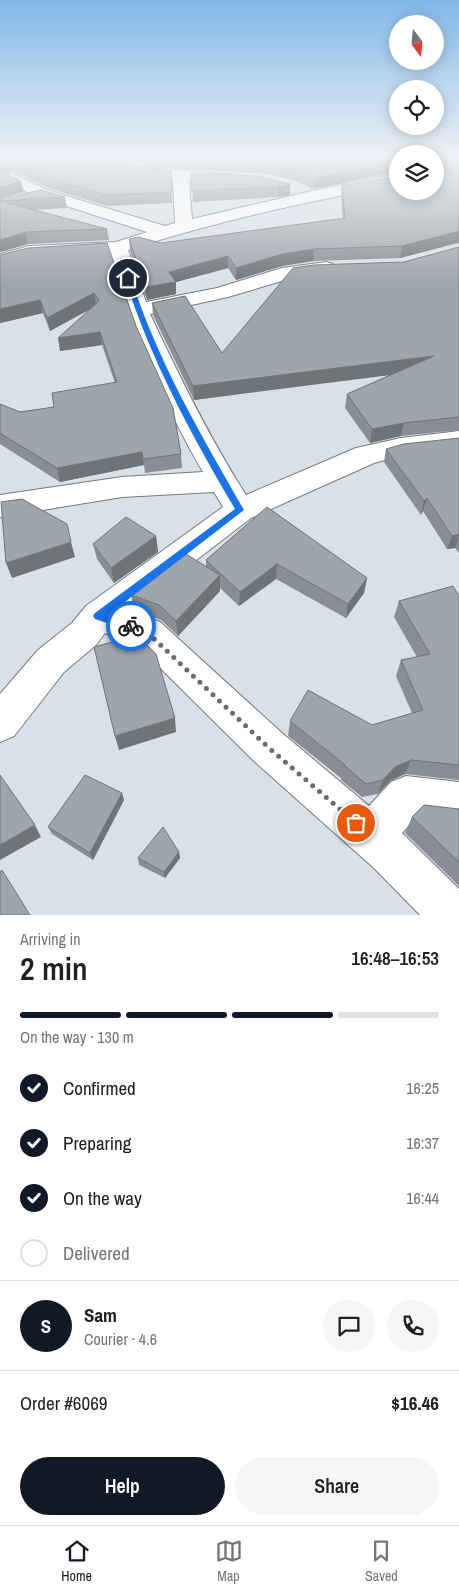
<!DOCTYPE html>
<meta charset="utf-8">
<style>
body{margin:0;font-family:"Archivo Narrow",sans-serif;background:#f6f6f6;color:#202124;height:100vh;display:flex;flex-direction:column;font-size:19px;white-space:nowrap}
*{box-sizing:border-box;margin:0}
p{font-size:16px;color:#757577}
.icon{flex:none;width:28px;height:28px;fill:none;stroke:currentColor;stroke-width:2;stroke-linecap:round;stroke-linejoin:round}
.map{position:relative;height:915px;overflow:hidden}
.drawer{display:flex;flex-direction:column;background:#fff;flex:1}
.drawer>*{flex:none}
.needle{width:32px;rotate:164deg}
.tools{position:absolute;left:389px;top:15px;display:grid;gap:10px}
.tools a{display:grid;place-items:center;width:55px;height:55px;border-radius:50%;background:#fff;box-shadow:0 2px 12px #0003;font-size:25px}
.pin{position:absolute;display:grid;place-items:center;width:42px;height:42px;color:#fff;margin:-21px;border:2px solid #fff;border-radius:50%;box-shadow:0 1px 5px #0007}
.courier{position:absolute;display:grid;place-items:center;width:50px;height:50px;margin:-25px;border:4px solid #1a73e8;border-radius:50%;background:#fff;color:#222;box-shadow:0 1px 6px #0007}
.overview em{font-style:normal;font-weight:600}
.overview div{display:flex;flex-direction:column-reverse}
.overview{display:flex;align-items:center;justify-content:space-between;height:85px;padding:0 20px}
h1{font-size:32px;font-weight:600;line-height:38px}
.bar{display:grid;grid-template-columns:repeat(4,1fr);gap:8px 5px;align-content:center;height:60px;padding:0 20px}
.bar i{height:6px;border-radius:4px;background:#e0e0e0}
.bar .current{background:#111827}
.bar p{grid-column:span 4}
.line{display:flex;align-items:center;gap:12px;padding:0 20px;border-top:1px solid #e0e0e0}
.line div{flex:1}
.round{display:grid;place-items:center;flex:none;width:52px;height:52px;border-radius:26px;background:#f6f6f6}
ol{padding:0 20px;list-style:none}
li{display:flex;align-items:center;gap:15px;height:55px}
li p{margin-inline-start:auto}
li .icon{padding:5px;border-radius:50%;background:#111827;color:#fff;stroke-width:4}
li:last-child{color:#757577}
li i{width:28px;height:28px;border:2px solid #e0e0e0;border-radius:50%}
.action{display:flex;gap:10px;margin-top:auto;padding:10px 20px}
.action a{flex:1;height:58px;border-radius:30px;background:#111827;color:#fff;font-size:20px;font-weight:600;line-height:58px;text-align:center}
.action a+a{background:#f6f6f6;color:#202124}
.tab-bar{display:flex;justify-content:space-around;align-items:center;height:70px;border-top:1px solid #e0e0e0;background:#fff;font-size:14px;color:#757577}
.tab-bar a{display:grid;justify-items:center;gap:2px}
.tab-bar .current{color:#111827}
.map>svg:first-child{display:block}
</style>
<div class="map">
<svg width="459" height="915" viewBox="0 0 459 915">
<rect width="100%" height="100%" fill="#d9e1e8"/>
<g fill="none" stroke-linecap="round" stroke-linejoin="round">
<defs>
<path id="minor" d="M117,157H134L147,167L234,175L236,178L234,181L228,183L189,181L192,219L312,191L398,174V184C307,202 216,221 128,250L146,302L217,288L282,268L326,262L333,264L336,268L333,272L285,280L228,297L150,314C179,376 210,439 246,495L356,448L401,438L459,431V449L401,456L374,463L251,518L130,611L160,622L283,734L369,806L391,782L406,776L459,782V824L415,819L402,833L459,889V915H420L374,868L255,762L136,644L105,633L96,645L64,672L14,736L0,742V694L38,650L72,623L86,606L223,507L214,492L122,497L0,517V495L122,477L203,472C163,404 133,329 110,253L30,258L0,266V254L29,246L116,242L147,232L38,197L5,181L3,178L5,175L11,173L50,191L165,226L175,223L173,180L138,174Z"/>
</defs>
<use href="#minor" stroke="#747a81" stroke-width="2"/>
<use href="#minor" fill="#fff" fill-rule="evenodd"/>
</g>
<path fill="#888e93" d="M0,157L136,165L171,171L172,203L107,206L51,189L12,171L5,173L21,181L24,192L0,198Z
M137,157H398L314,189L293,180L263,173L181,169L148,165Z
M441,157H459V164Z
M459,166V243L400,258L313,261L282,266L236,280L228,268L176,282V294L147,300L130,251L129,239L161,243L343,219L341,197L342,186Z
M191,173L290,184V195L278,197L193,202Z
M65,197L67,208L35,210L107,229L109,240L28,244L0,252V199Z
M107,243L181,454L182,468L145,473L144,465L60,482L0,444V404L20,412L54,407L115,383L102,345L60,351L92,308L50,331L43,313L0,323Z
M459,247V430L401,436L370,443L345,408L347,394L392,374L194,400L153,315L152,303L222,353L404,262Z
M459,438V553L455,548L447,549L423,511L421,515L384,462L386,449Z
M267,507L367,578L364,593L346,618L276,579L239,606L220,588V591L178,636L161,620L134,610L131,595L206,567V560Z
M156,536L158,552L114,583L97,559L93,544Z
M459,596V780L405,774L390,781L378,794L362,797L341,780V778L288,736L290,721L372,725L412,713L396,676L401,660L417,657L394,617L399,601Z
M124,800L93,860L52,834L48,827Z
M459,809V886L405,833L412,817Z
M179,852L180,858L165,878L139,865L138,858Z"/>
<path fill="#6f7478" d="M10,161L12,171L3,174L0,173V166L1,163Z
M398,162V172L314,189L315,178Z
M21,181L24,192L0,198V187Z
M290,184V195L278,197V187Z
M459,231V242L400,258L402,246Z
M26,232L28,244L0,252V240Z
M314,249L313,261L282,266L236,280V268L282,254Z
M228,256V268L176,282V294L147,300L146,287L169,272Z
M94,293L96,306L50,331L47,318Z
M40,300L43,313L0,323V309Z
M100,332L102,345L60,351L58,338Z
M434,356L430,370L194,400L193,386Z
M404,423L401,436L370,443L372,429Z
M142,452L144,465L60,482L57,468Z
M427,498L423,511L421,515L424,501Z
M459,534V537L455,548L447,549L452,536Z
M156,536L158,552L114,583L111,568Z
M71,542L75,557L12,578L6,563Z
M277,564L276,579L239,606L240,592Z
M220,575V591L178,636L176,621Z
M367,578L364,593L346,618L348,604Z
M175,718L176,732L119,750L115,736Z
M411,760L405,774L390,781L378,794L383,780L395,767Z
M122,793L124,800L93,860L90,853Z
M35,825L41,837L0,860V845Z
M179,852L180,858L165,878L164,872Z"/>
<path fill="#9ea5ab" stroke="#6f7478" d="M0,157H126L136,165L171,171L172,192L105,195L49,178L10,161L1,163L0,166Z
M170,157H398V162L315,178L294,170L264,163L181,159Z
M435,157L459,166V231L402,246L314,249L282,254L236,268L228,256L169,272L176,282L146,287L129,239L138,237L161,243L345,218L342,186L398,176V191H435Z
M0,170L1,171L21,181L0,187Z
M191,173L257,176L290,184L278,187L192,191Z
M41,190L65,197L0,201V199Z
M0,201L107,229L26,232L0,240Z
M107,243L136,326L173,408L181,454L143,459L142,452L57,468L0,433V404L20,412L54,407L52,393L117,382L100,332L58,338L99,301L94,293L47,318L40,300L0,309V255L28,248Z
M459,247V417L404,423L372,429L347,394L434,356L193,386L152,303L185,296L222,353L293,268L314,265L404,262Z
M459,438V534L452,536L427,498L424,501L386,449L404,444Z
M22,499L67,524L71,542L6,563L1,502Z
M267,507L367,578L348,604L277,564L240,592L206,560Z
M126,517L156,536L111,568L93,544Z
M186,554L220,575L176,621L159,605L131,595Z
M453,586L459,596V765L411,760L395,767L383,780L366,784L345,766L344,764L290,721L308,690L372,725L423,710L401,660L430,654L399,601Z
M137,635L156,654L175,718L115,736L94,647Z
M0,775L35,825L0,845Z
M85,775L122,793L90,853L48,827Z
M424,805L459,809V862L412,817Z
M163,827L179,852L164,872L138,858Z
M2,870L30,915H0V872Z"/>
<linearGradient id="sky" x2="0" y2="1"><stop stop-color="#81b7e7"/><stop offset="0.55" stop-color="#eef2f5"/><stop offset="1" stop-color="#eef2f5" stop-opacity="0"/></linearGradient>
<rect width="459" height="285" fill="url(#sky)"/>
<path fill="#1a73e8" d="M128,276L131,278C157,360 201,435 244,510L108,615L135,623V629L131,631L95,619L93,616L95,613L235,509C192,436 150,359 125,278Z"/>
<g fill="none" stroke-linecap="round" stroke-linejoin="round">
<path stroke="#696d72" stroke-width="5" stroke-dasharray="0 9" d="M131,626L148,633L269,748L356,823"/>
</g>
</svg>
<div class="tools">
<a><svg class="needle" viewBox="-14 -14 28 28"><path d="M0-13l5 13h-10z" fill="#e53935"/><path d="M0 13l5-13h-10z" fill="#757577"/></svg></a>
<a><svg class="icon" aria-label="locate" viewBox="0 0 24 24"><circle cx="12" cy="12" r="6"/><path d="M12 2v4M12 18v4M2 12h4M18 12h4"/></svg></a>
<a><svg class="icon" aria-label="layers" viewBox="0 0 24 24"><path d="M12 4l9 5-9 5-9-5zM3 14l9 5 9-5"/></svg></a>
</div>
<div class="pin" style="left:356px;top:823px;background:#ea580c"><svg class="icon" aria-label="bag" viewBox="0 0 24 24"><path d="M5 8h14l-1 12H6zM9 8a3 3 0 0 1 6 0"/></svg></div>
<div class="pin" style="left:128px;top:278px;background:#1f2937"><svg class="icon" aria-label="home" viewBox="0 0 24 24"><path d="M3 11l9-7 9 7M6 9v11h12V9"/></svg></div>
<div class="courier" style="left:131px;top:626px"><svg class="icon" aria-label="bike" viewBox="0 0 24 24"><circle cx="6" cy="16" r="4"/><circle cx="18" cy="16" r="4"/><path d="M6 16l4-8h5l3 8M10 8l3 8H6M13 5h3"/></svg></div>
</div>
<section class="drawer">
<div class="overview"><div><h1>2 min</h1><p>Arriving in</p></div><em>16:48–16:53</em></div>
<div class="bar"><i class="current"></i><i class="current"></i><i class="current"></i><i></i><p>On the way · 130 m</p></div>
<ol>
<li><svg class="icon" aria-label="check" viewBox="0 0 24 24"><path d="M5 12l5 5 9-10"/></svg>Confirmed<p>16:25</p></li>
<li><svg class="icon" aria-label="check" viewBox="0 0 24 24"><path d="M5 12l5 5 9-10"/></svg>Preparing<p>16:37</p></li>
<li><svg class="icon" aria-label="check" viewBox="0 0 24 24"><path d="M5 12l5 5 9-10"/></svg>On the way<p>16:44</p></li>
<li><i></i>Delivered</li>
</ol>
<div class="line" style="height:90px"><b class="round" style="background:#111827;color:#fff">S</b><div><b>Sam</b><p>Courier · 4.6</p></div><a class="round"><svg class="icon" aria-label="chat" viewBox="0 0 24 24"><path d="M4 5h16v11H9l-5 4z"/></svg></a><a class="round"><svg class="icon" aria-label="phone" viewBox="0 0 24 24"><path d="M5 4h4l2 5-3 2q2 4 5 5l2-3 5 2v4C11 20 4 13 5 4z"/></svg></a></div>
<div class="line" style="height:65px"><div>Order #6069</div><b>$16.46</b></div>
<div class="action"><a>Help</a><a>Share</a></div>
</section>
<nav class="tab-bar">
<a class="current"><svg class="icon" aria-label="home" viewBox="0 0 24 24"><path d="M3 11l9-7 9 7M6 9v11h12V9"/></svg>Home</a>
<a><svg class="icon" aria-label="map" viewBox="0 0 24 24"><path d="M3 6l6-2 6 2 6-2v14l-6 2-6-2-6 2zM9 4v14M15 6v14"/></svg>Map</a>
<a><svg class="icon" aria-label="saved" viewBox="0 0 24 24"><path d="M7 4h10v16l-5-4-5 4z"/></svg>Saved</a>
</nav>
